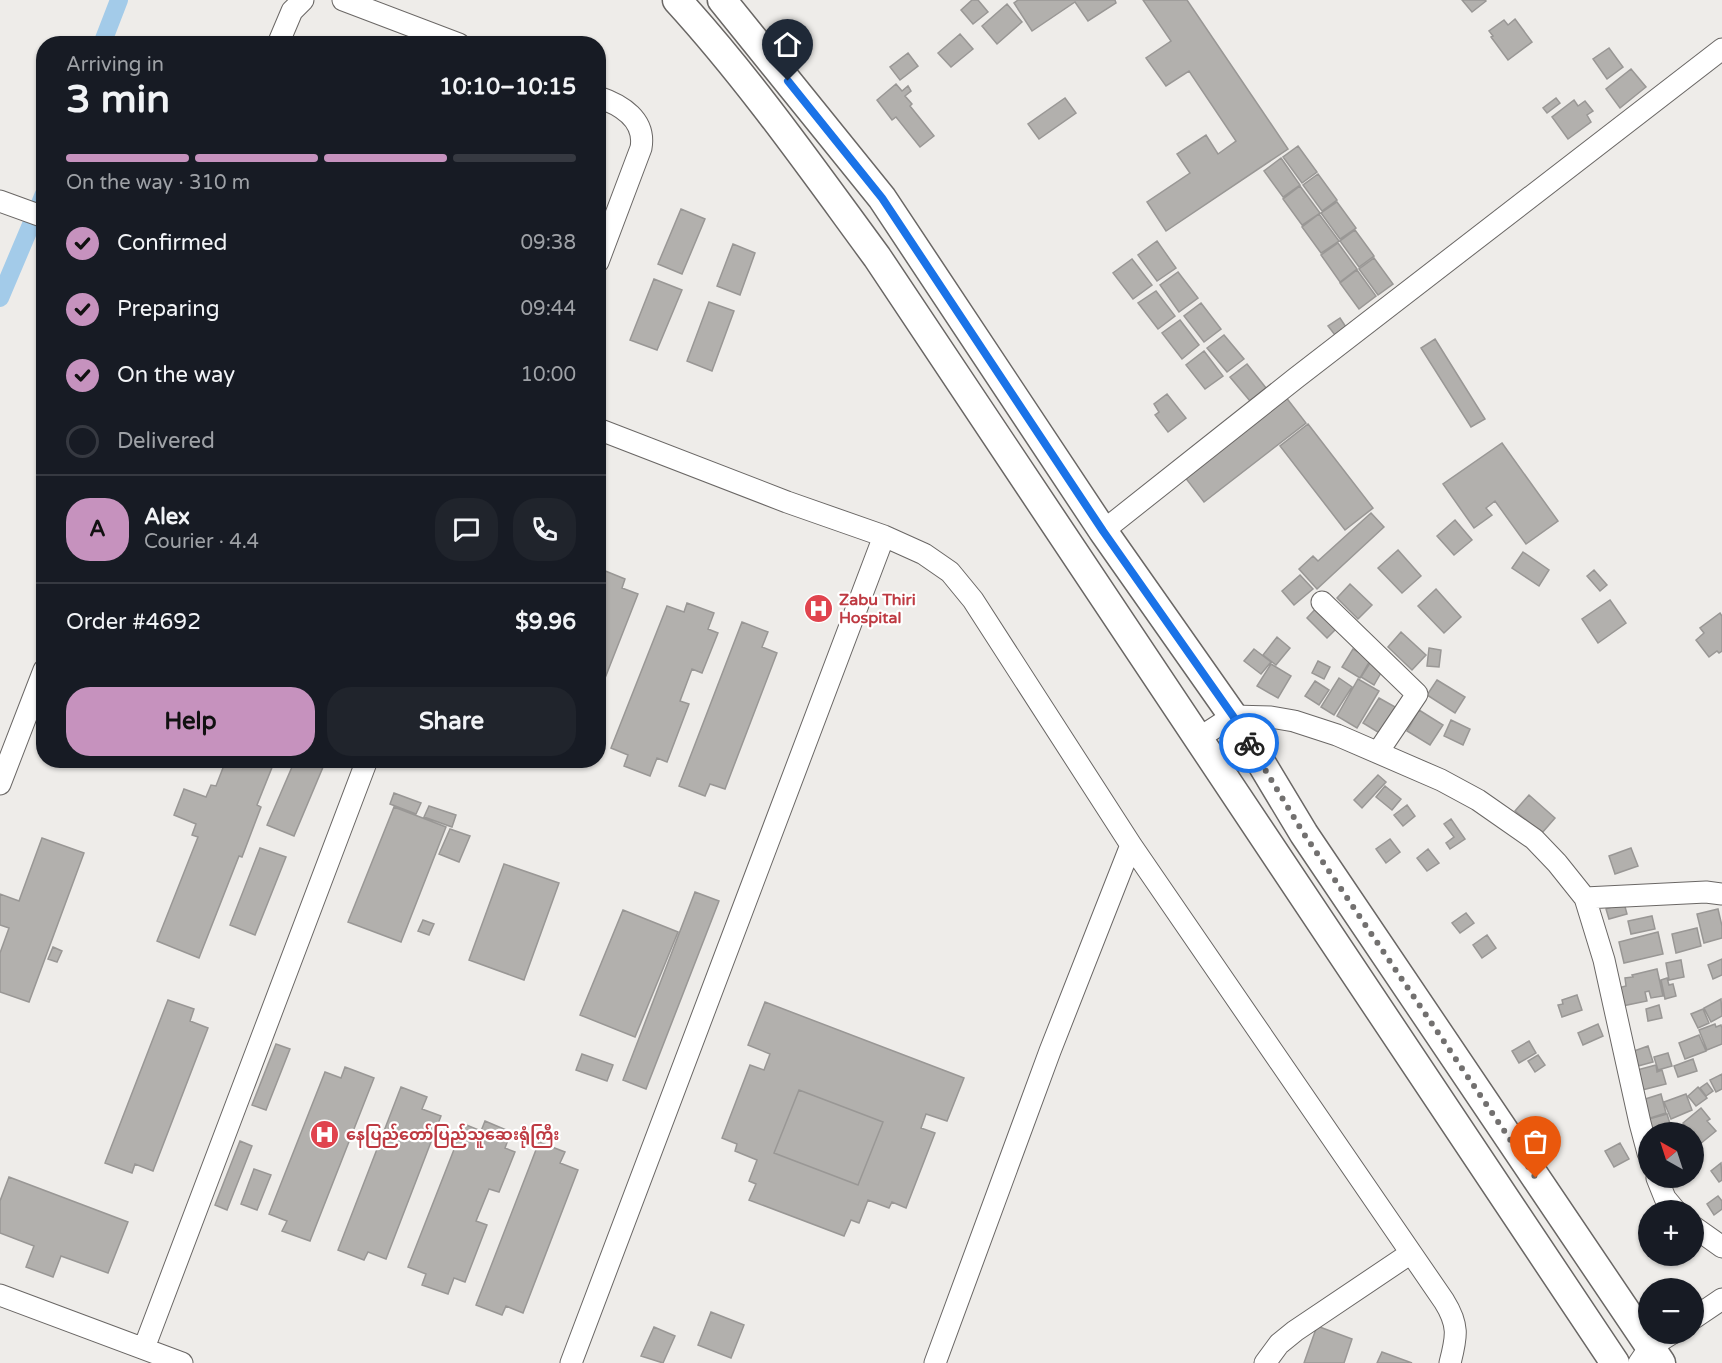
<!DOCTYPE html>
<meta charset="utf-8">
<style>
body{margin:0;font-family:"Varela Round","Noto Sans Myanmar",sans-serif;background:#20242c;color:#f1f3f6;height:100vh;display:flex;flex-direction:column;font-size:22px;white-space:nowrap}
*{box-sizing:border-box;margin:0}
p{font-size:20px;color:#9ea1a6}
.icon{flex:none;width:33px;height:33px;fill:none;stroke:currentColor;stroke-width:2;stroke-linecap:round;stroke-linejoin:round}
.map{position:relative;flex:1;overflow:hidden}
.panel{position:absolute;left:36px;top:36px;width:570px;height:732px;display:flex;flex-direction:column;background:#171b24;border-radius:24px;box-shadow:0 2px 4px #0004}
.panel>*{flex:none}
.needle{width:39px;rotate:321deg}
.fabs{position:absolute;left:1638px;top:1122px;display:grid;gap:12px}
.fabs a{display:grid;place-items:center;width:66px;height:66px;border-radius:50%;background:#171b24;box-shadow:0 2px 4px #0004;font-size:30px}
.pin{position:absolute;display:grid;place-items:center;width:51px;height:51px;color:#fff;margin:-62px -26px;border-radius:50% 50% 50% 0;rotate:-45deg;box-shadow:0 0 6px #0007}
.pin .icon{rotate:45deg}
.courier{position:absolute;display:grid;place-items:center;width:60px;height:60px;margin:-30px;border:4px solid #1a73e8;border-radius:50%;background:#fff;color:#222;box-shadow:0 2px 8px #0007}
.headline em{font-style:normal;font-weight:700}
.headline div{display:flex;flex-direction:column-reverse}
.headline{display:flex;align-items:center;justify-content:space-between;height:102px;padding:0 30px}
h1{font-size:39px;font-weight:700;line-height:45px}
.bar{display:grid;grid-template-columns:repeat(4,1fr);gap:9px 6px;align-content:center;height:72px;padding:0 30px}
.bar i{height:8px;border-radius:4px;background:#363941}
.bar .on{background:#c692be}
.bar p{grid-column:span 4}
.line{display:flex;align-items:center;gap:15px;padding:0 30px;border-top:2px solid #363941}
.line div{flex:1}
.round{display:grid;place-items:center;flex:none;width:63px;height:63px;border-radius:24px;background:#20242c}
ol{padding:0 30px;list-style:none}
li{display:flex;align-items:center;gap:18px;height:66px}
li p{margin-inline-start:auto}
li .icon{padding:6px;border-radius:50%;background:#c692be;color:#111;stroke-width:4}
li:last-child{color:#9ea1a6}
li i{width:33px;height:33px;border:3px solid #363941;border-radius:50%}
.action{display:flex;gap:12px;margin-top:auto;padding:12px 30px}
.action a{flex:1;height:69px;border-radius:24px;background:#c692be;color:#111;font-size:24px;font-weight:700;line-height:69px;text-align:center}
.action a+a{background:#20242c;color:#f1f3f6}
.map>svg:first-child{display:block}
</style>
<div class="map">
<svg width="1722" height="1363" viewBox="0 0 1722 1363">
<rect width="100%" height="100%" fill="#eeece9"/>
<g fill="none" stroke-linecap="round" stroke-linejoin="round">
<path stroke="#a3cbe9" stroke-width="18" d="M102,44L119,0
M0,298L44,194"/>
</g>
<path fill="#b2b0ad" stroke="#999795" stroke-width="1.5" fill-rule="evenodd" d="M972,0H978L988,12L973,24L961,10Z
M1018,0H1115L1116,3L1088,21L1075,2L1032,31L1014,3Z
M1143,0H1187L1288,149L1166,231L1147,202L1190,173L1177,154L1206,135L1218,154L1236,141L1189,71L1166,86L1146,58L1171,41Z
M1462,0H1485L1486,1L1472,12Z
M1007,4L1022,22L997,44L982,26Z
M1515,19L1532,42L1508,60L1491,37L1493,36L1489,31L1504,20L1508,25Z
M960,34L973,49L951,67L938,53Z
M1609,48L1623,67L1607,79L1593,59Z
M908,53L918,66L900,80L890,67Z
M1631,69L1646,87L1620,108L1606,89Z
M896,84L902,91L908,86L911,91L905,96L912,104L910,106L934,136L920,147L896,117L892,120L877,100Z
M1065,98L1076,113L1039,139L1028,124Z
M1556,98L1560,103L1547,113L1543,108Z
M1574,100L1578,106L1585,101L1593,111L1587,115L1591,122L1568,139L1552,117Z
M1298,146L1317,172L1302,183L1283,157Z
M1281,158L1300,185L1283,197L1264,171Z
M1318,174L1337,200L1322,211L1303,185Z
M1300,186L1320,213L1302,225L1283,199Z
M1337,202L1356,228L1340,239L1321,213Z
M681,209L705,219L682,274L658,264Z
M1319,214L1339,241L1321,253L1302,227Z
M1355,230L1374,256L1359,267L1340,241Z
M1157,241L1176,268L1157,281L1138,255Z
M1338,243L1357,269L1340,282L1321,255Z
M733,244L755,253L740,295L717,286Z
M1374,258L1393,284L1378,295L1359,269Z
M1132,259L1152,285L1133,299L1113,273Z
M1357,270L1376,296L1359,309L1340,283Z
M1178,272L1198,298L1179,312L1160,285Z
M654,279L682,290L657,350L630,340Z
M1156,291L1175,316L1158,329L1138,303Z
M709,302L734,311L712,371L687,361Z
M1201,303L1221,329L1204,342L1184,316Z
M1340,318L1346,327L1335,335L1328,326Z
M1180,320L1199,345L1182,359L1162,333Z
M1224,335L1244,359L1227,372L1207,348Z
M1435,339L1485,419L1471,427L1421,348Z
M1204,351L1223,376L1205,389L1186,365Z
M1247,364L1266,388L1250,401L1230,377Z
M1167,394L1186,418L1168,432L1155,415L1159,412L1154,404Z
M1285,396L1306,423L1204,502L1184,476Z
M1308,424L1373,508L1345,530L1280,446Z
M1502,443L1558,521L1526,544L1495,501L1486,508L1492,515L1474,528L1443,484Z
M1371,513L1384,527L1317,589L1299,569L1313,556L1318,561Z
M1455,520L1472,540L1454,555L1437,536Z
M1398,550L1421,576L1402,593L1378,568Z
M1523,552L1549,570L1539,586L1512,568Z
M598,568L625,579L622,588L638,594L598,696Z
M1594,570L1607,585L1600,591L1587,576Z
M1300,575L1313,589L1294,605L1282,591Z
M1350,584L1372,605L1358,619L1337,598Z
M1436,589L1461,617L1444,633L1418,606Z
M1610,600L1626,623L1598,643L1582,619Z
M687,603L714,613L708,629L718,633L702,673L692,669L680,701L689,704L667,762L657,758L650,776L624,766L628,755L611,748L667,606L684,612Z
M1320,604L1340,625L1327,638L1307,618Z
M1720,613L1722,616V651L1719,653L1717,651L1709,657L1696,640L1704,633L1700,628Z
M742,622L768,632L762,647L777,653L725,789L710,784L705,796L679,786Z
M1401,632L1426,655L1412,670L1388,647Z
M1277,637L1290,648L1276,665L1263,655Z
M1429,648L1441,650L1439,667L1427,666Z
M1254,649L1271,662L1261,674L1244,661Z
M1353,649L1371,659L1360,678L1342,667Z
M1318,661L1330,667L1324,679L1312,673Z
M1370,663L1382,671L1374,685L1361,677Z
M1271,664L1291,676L1278,698L1257,686Z
M1339,678L1352,687L1334,715L1321,707Z
M1358,679L1379,691L1357,728L1337,716Z
M1437,680L1465,697L1455,713L1427,695Z
M1315,681L1329,690L1319,705L1305,696Z
M1379,698L1397,708L1381,734L1363,723Z
M1419,710L1443,725L1430,745L1407,731Z
M1451,720L1470,729L1463,745L1444,736Z
M226,760H275L257,805L261,807L242,857L239,856L199,958L157,941L198,837L192,835L196,824L174,815L184,789L206,797L211,785L216,786Z
M295,760H326L294,836L267,825Z
M1378,775L1386,782L1362,808L1354,800Z
M1385,786L1401,799L1392,810L1376,797Z
M394,793L421,803L416,814L390,804Z
M1529,795L1555,818L1542,833L1515,811Z
M1407,805L1415,816L1403,826L1394,815Z
M429,806L456,815L452,827L424,817Z
M394,807L446,827L401,942L348,922Z
M1451,819L1465,839L1450,849L1446,843L1454,837L1444,824Z
M450,829L470,836L459,862L439,854Z
M42,838L84,853L29,1002L0,992V953L9,928L0,925V894L19,901Z
M1390,839L1400,852L1386,863L1376,849Z
M260,848L286,857L255,935L230,925Z
M1631,848L1638,866L1615,874L1609,856Z
M1428,849L1439,863L1427,871L1417,858Z
M504,864L559,883L524,980L469,960Z
M695,892L719,901L646,1089L623,1080Z
M1624,903L1627,914L1609,919L1606,909Z
M1718,909L1722,926V938L1704,943L1697,914Z
M623,910L678,932L635,1037L580,1015Z
M1466,913L1474,923L1460,933L1452,923Z
M1652,916L1655,929L1631,934L1628,921Z
M423,920L434,924L429,935L418,931Z
M1697,928L1701,946L1676,953L1672,934Z
M1658,932L1663,954L1624,963L1619,942Z
M1487,935L1496,948L1482,958L1473,945Z
M53,947L62,951L57,962L48,959Z
M1722,959V975L1713,979L1708,965Z
M1681,960L1684,977L1669,980L1666,963Z
M1657,969L1663,996L1651,998L1649,991L1645,992L1647,1001L1622,1006L1618,988L1626,986L1625,978L1633,977L1632,975Z
M1667,978L1669,985L1673,984L1676,996L1665,999L1661,980Z
M1577,995L1582,1010L1562,1017L1558,1005L1563,1004L1562,1000Z
M1721,999L1722,1016L1711,1022L1704,1008Z
M168,1000L194,1009L190,1021L208,1028L153,1171L135,1164L132,1173L105,1163Z
M765,1002L964,1078L947,1121L926,1114L921,1128L935,1133L906,1208L892,1202L889,1208L868,1200L859,1223L851,1220L844,1236L749,1200L756,1184L749,1181L757,1160L735,1151L737,1144L722,1138L750,1065L764,1070L770,1054L748,1045ZM799,1090L883,1122L858,1185L774,1153Z
M1659,1005L1662,1018L1648,1021L1646,1009Z
M1703,1009L1709,1023L1698,1028L1691,1014Z
M1598,1024L1603,1036L1583,1045L1578,1033Z
M1715,1024L1716,1027L1721,1025L1722,1028V1044L1707,1050L1699,1030Z
M1699,1035L1706,1051L1685,1059L1679,1043Z
M1529,1041L1536,1053L1519,1063L1512,1051Z
M276,1044L290,1049L266,1110L252,1105Z
M1648,1046L1653,1062L1638,1066L1634,1051Z
M1668,1053L1672,1066L1658,1070L1654,1057Z
M582,1054L613,1065L607,1081L576,1070Z
M1538,1055L1545,1065L1535,1072L1528,1061Z
M1693,1059L1697,1071L1678,1077L1674,1066Z
M1656,1065L1657,1072L1662,1070L1666,1084L1642,1090L1637,1070Z
M345,1067L374,1078L310,1241L282,1231L287,1221L269,1214L325,1072L341,1078Z
M1722,1074V1089L1716,1092L1710,1080Z
M1707,1083L1713,1091L1706,1096L1700,1088Z
M401,1087L427,1097L422,1109L441,1116L386,1259L368,1252L364,1260L338,1250Z
M1698,1087L1707,1098L1696,1106L1688,1096Z
M799,1090L883,1122L858,1185L774,1153Z
M1661,1094L1666,1113L1647,1119L1642,1100Z
M1686,1094L1692,1110L1671,1119L1664,1102Z
M1701,1108L1710,1119L1707,1121L1716,1131L1700,1144L1694,1136V1132H1691L1683,1123Z
M1667,1114L1672,1130L1653,1132L1649,1119Z
M485,1121L511,1132L505,1148L515,1152L499,1192L489,1189L476,1221L487,1225L465,1282L454,1278L448,1294L422,1285L426,1274L408,1267L464,1124L481,1131Z
M240,1141L252,1146L227,1210L215,1205Z
M539,1142L565,1152L560,1163L578,1170L523,1313L506,1306L502,1315L476,1305Z
M1620,1143L1629,1159L1614,1167L1605,1151Z
M1721,1163L1722,1180L1719,1182L1711,1171Z
M254,1169L271,1175L257,1210L241,1204Z
M9,1177L128,1222L108,1273L61,1256L53,1277L26,1267L34,1246L0,1233V1201Z
M1718,1196L1722,1201V1209L1714,1215L1707,1204Z
M711,1312L744,1325L731,1358L698,1345Z
M1317,1326L1352,1339L1344,1363H1304Z
M654,1327L675,1336L663,1363L641,1356Z
M1382,1352L1412,1363H1377Z"/>
<g fill="none" stroke-linecap="round" stroke-linejoin="round">
<defs>
<path id="street" d="M343,0L459,44
M278,44L292,11L303,0
M598,97C622,105 646,120 641,148L598,262
M0,201L44,217
M598,429L787,502L884,536L924,554L950,572L973,600L1131,845L1444,1301C1459,1325 1457,1336 1450,1363
M1103,531L1296,378L1722,49
M1322,602L1417,694L1378,752
M1199,738L1233,716L1271,717L1294,721L1337,735L1441,780L1478,800L1534,839L1557,863L1585,898L1604,960L1640,1123L1648,1153
M0,784L44,670
M1585,898L1706,892L1722,894
M1657,1178L1665,1198L1675,1210
M1694,1227L1722,1247
M0,1295L182,1363
M1694,1318L1722,1299
M144,1348L367,760
M571,1363L884,536
M935,1363L1050,1051L1131,845
M1265,1363L1279,1344L1295,1331L1411,1253
M1639,1363L1650,1347L1671,1334"/>
<path id="secondary" d="M677,0C750,80 813,170 877,257L1615,1363
M722,0L882,198L1103,531L1233,716L1304,834L1661,1363"/>
</defs>
<use href="#street" stroke="#6a6765" stroke-width="23"/>
<use href="#secondary" stroke="#6a6765" stroke-width="31"/>
<use href="#street" stroke="#fff" stroke-width="21"/>
<use href="#secondary" stroke="#fff" stroke-width="28"/>
</g>
<g fill="none" stroke-linecap="round" stroke-linejoin="round">
<path stroke="#72706f" stroke-width="6" stroke-dasharray="0 10.8" d="M1249,743L1304,834L1536,1178"/>
<path stroke="#1a73e8" stroke-width="8" d="M788,81L882,198L1103,531L1233,716L1249,743"/>
</g>
<defs>
<symbol id="hospital-disc" viewBox="-11 -11 22 22"><circle r="9.5" fill="#e0444e" stroke="#fff"/><path d="M-5-5h3v3.5h4V-5h3V5h-3V1.5h-4V5h-3Z" fill="#fff"/></symbol>
</defs>
<g fill-rule="evenodd">
<use href="#hospital-disc" x="802" y="592" width="33" height="33"/>
<use href="#hospital-disc" x="308" y="1118" width="33" height="33"/>
</g>
<g text-anchor="middle" stroke-width="4.5" stroke-linejoin="round" paint-order="stroke">
<g font-size="16" font-weight="bold" fill="#be3a42" stroke="#fff" text-anchor="start">
<text x="839" y="605">Zabu Thiri<tspan x="839" dy="18">Hospital</tspan></text>
<text x="346" y="1140">နေပြည်တော်ပြည်သူဆေးရုံကြီး</text>
</g>
</g>
</svg>
<div class="fabs">
<a><svg class="needle" viewBox="-14 -14 28 28"><path d="M0-13l5 13h-10z" fill="#e53935"/><path d="M0 13l5-13h-10z" fill="#9ea1a6"/></svg></a>
<a>+</a>
<a>−</a>
</div>
<div class="pin" style="left:1536px;top:1178px;background:#ea580c"><svg class="icon" aria-label="bag" viewBox="0 0 24 24"><path d="M5 8h14l-1 12H6zM9 8a3 3 0 0 1 6 0"/></svg></div>
<div class="pin" style="left:788px;top:81px;background:#1f2937"><svg class="icon" aria-label="home" viewBox="0 0 24 24"><path d="M3 11l9-7 9 7M6 9v11h12V9"/></svg></div>
<div class="courier" style="left:1249px;top:743px"><svg class="icon" aria-label="bike" viewBox="0 0 24 24"><circle cx="6" cy="16" r="4"/><circle cx="18" cy="16" r="4"/><path d="M6 16l4-8h5l3 8M10 8l3 8H6M13 5h3"/></svg></div>
<section class="panel">
<div class="headline"><div><h1>3 min</h1><p>Arriving in</p></div><em>10:10–10:15</em></div>
<div class="bar"><i class="on"></i><i class="on"></i><i class="on"></i><i></i><p>On the way · 310 m</p></div>
<ol>
<li><svg class="icon" aria-label="check" viewBox="0 0 24 24"><path d="M5 12l5 5 9-10"/></svg>Confirmed<p>09:38</p></li>
<li><svg class="icon" aria-label="check" viewBox="0 0 24 24"><path d="M5 12l5 5 9-10"/></svg>Preparing<p>09:44</p></li>
<li><svg class="icon" aria-label="check" viewBox="0 0 24 24"><path d="M5 12l5 5 9-10"/></svg>On the way<p>10:00</p></li>
<li><i></i>Delivered</li>
</ol>
<div class="line" style="height:108px"><b class="round" style="background:#c692be;color:#111">A</b><div><b>Alex</b><p>Courier · 4.4</p></div><a class="round"><svg class="icon" aria-label="chat" viewBox="0 0 24 24"><path d="M4 5h16v11H9l-5 4z"/></svg></a><a class="round"><svg class="icon" aria-label="phone" viewBox="0 0 24 24"><path d="M5 4h4l2 5-3 2q2 4 5 5l2-3 5 2v4C11 20 4 13 5 4z"/></svg></a></div>
<div class="line" style="height:78px"><div>Order #4692</div><b>$9.96</b></div>
<div class="action"><a>Help</a><a>Share</a></div>
</section>
</div>
